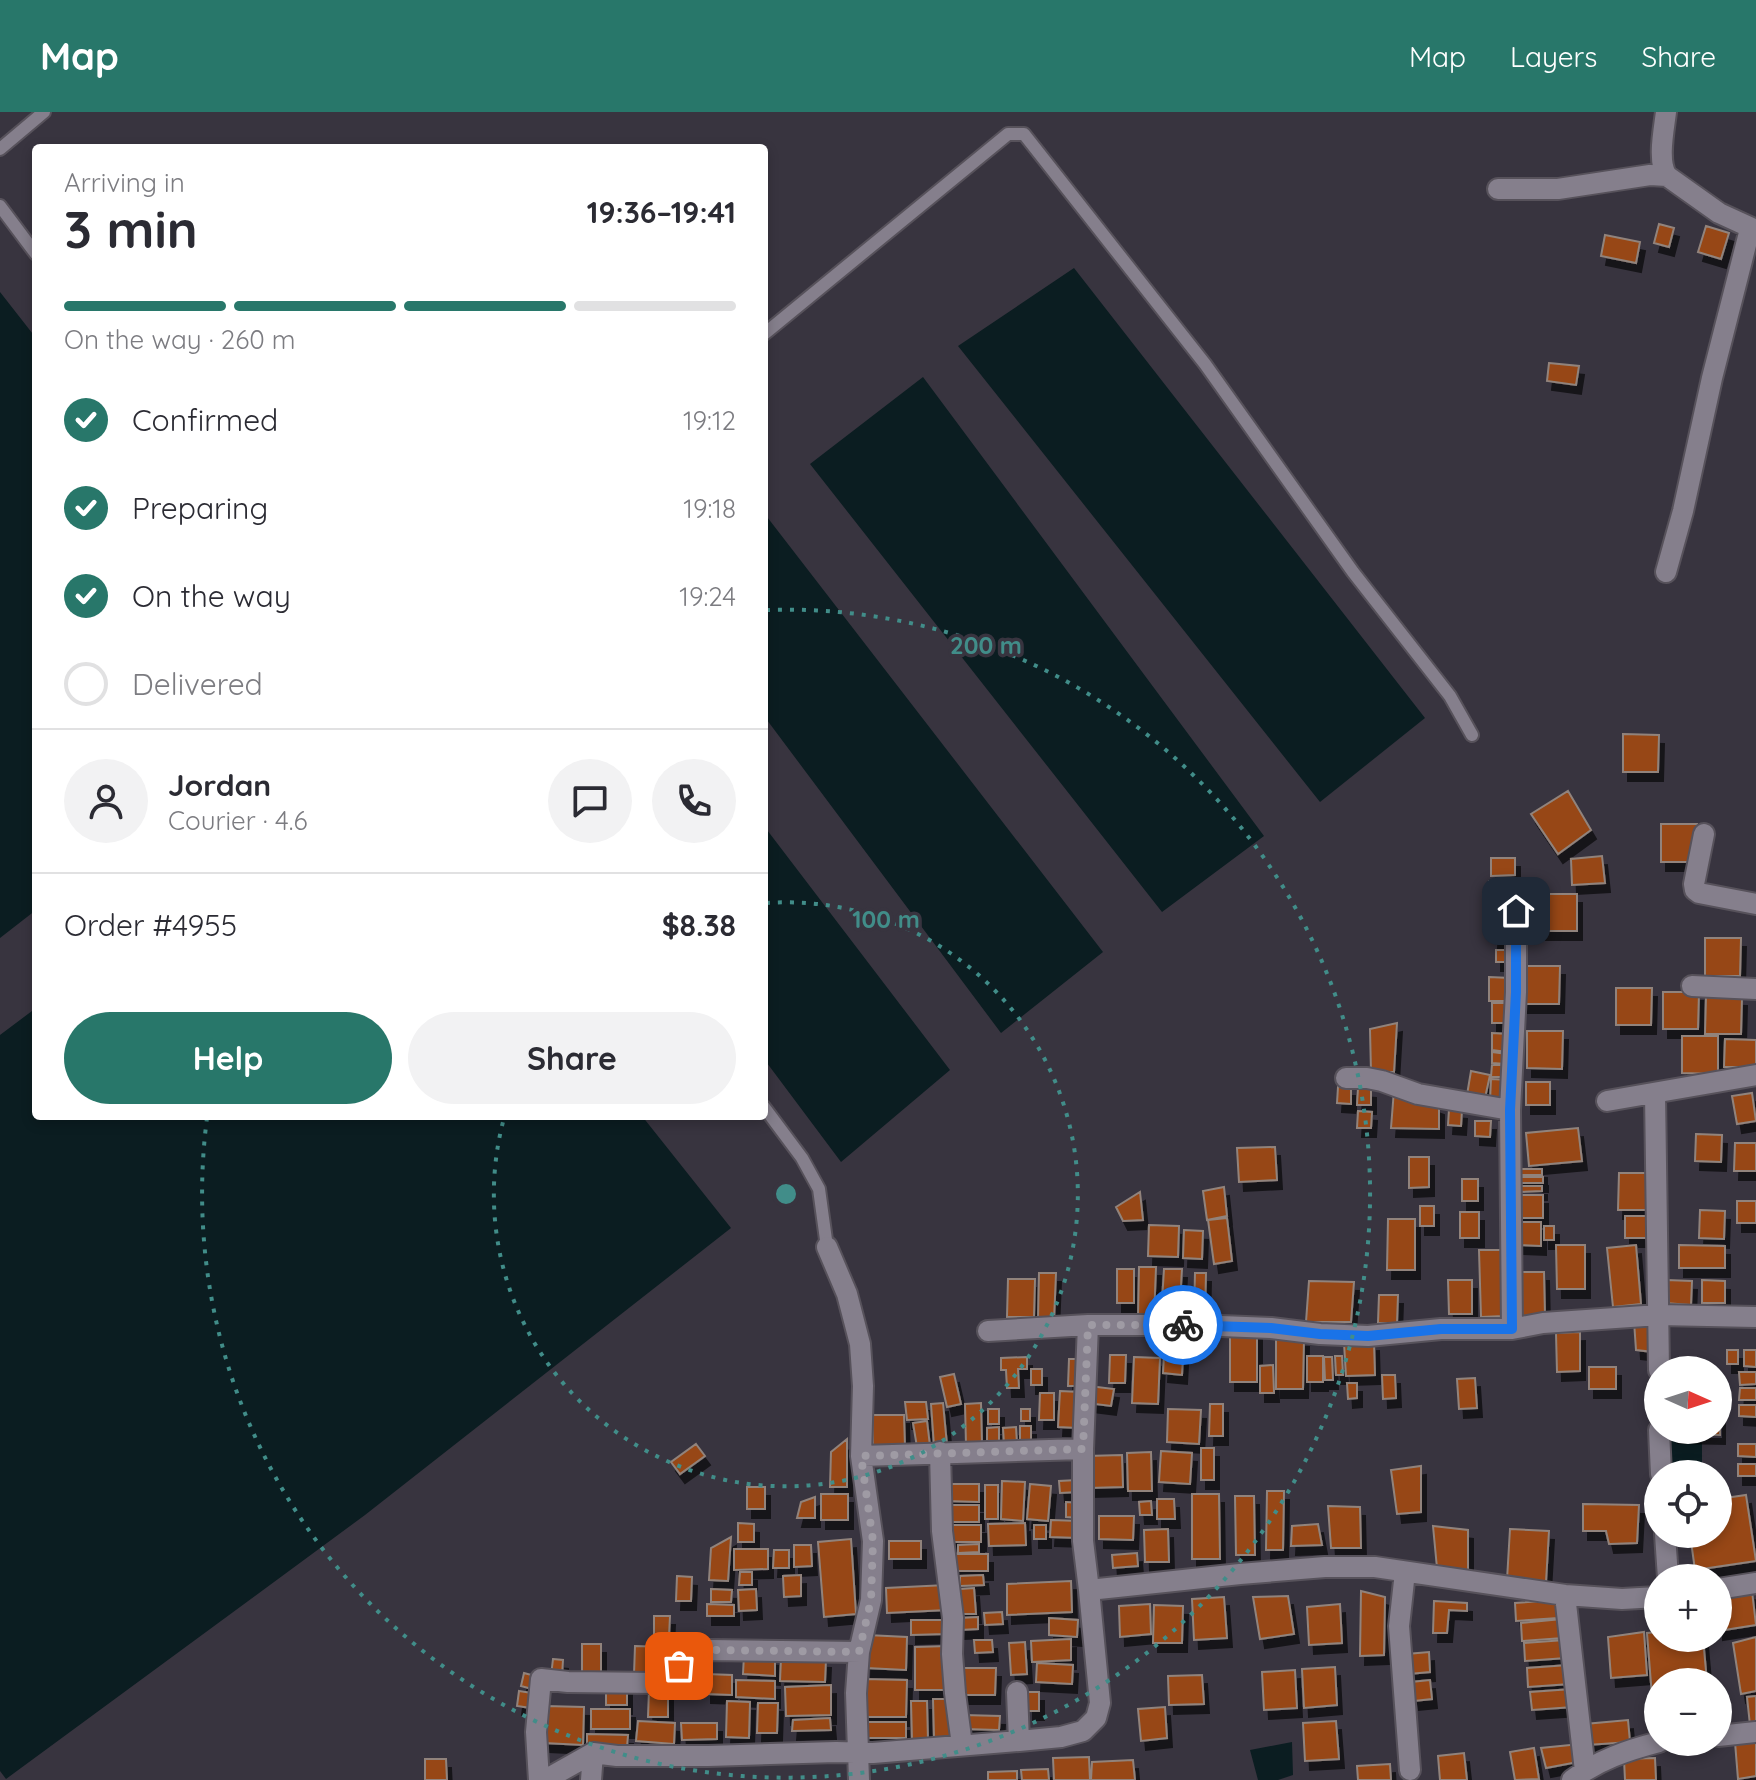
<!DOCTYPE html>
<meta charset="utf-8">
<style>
body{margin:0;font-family:Quicksand,sans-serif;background:#f2f2f3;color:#2b2b33;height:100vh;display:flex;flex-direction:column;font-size:30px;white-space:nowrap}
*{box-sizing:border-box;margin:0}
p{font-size:26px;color:#7c7c81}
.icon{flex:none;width:44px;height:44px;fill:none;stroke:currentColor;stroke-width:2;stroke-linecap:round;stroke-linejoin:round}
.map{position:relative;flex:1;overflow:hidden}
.details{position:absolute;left:32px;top:32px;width:736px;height:976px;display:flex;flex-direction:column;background:#fff;border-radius:8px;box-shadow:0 4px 12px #0003}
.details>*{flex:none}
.needle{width:52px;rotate:93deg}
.tools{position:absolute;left:1644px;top:1244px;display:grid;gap:16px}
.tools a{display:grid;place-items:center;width:88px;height:88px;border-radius:50%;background:#fff;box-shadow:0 4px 12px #0003;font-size:40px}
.pin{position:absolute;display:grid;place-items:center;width:68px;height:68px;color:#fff;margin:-34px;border-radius:16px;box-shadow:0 4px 12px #0006}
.courier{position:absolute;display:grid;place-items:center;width:80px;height:80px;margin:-40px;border:6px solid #1a73e8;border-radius:50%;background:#fff;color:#222;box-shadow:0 2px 10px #0007}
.headline em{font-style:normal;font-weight:800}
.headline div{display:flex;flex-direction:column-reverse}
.headline{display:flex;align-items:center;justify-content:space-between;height:136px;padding:0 32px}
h1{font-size:52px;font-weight:800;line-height:60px}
.bar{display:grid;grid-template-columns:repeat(4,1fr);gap:12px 8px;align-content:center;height:96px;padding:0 32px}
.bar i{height:10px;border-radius:6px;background:#e1e1e2}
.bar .on{background:#28776a}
.bar p{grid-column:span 4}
.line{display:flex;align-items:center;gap:20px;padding:0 32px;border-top:2px solid #e1e1e2}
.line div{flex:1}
.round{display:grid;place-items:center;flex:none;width:84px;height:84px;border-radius:42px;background:#f2f2f3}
ol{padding:0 32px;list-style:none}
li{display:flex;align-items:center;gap:24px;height:88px}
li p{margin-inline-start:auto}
li .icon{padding:8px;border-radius:50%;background:#28776a;color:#fff;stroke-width:4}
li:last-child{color:#7c7c81}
li i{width:44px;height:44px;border:4px solid #e1e1e2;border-radius:50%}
.primary-button{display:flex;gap:16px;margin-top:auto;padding:16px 32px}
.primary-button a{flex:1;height:92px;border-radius:48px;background:#28776a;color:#fff;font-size:32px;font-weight:800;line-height:92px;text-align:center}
.primary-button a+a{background:#f2f2f3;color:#2b2b33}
header{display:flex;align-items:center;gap:48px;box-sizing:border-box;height:112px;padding:0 40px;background:#28776a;color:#fff}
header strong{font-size:38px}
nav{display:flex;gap:44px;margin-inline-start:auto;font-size:28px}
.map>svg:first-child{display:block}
</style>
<header>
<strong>Map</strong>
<nav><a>Map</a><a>Layers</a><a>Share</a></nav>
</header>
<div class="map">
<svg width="1756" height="1668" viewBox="0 0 1756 1668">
<defs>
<filter id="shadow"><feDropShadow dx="5" dy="9" stdDeviation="0" flood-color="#0009"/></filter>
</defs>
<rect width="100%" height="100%" fill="#38343f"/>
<path fill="#0b1d21" d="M1074,156L1425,606L1320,690L958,234Z
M0,180L36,226V798L0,826Z
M923,265L1264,724L1162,800L810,352Z
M764,401L1103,840L1001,921L764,604Z
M764,714L950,958L841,1050L764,947Z
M36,896V1004H642L731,1116L365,1403L6,1667L0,1659V923Z
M1672,1326L1702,1331V1362H1667L1668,1330Z
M1292,1630L1293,1663L1278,1668H1258L1250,1638Z"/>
<path fill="#974713" stroke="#91837c" stroke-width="2" filter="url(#shadow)" d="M1659,112L1674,116L1669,135L1654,131Z
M1706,114L1729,121L1721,147L1698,140Z
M1605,123L1640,130L1636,151L1601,144Z
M1549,251L1579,254L1576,273L1547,269Z
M1623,622L1659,623L1658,660H1623Z
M1568,679L1591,718L1558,742L1531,702Z
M1661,712H1697V750H1661Z
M1602,744L1605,771L1572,773L1571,747Z
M1491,746H1515V763L1491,764Z
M1489,769H1507V788H1489Z
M1542,782H1577V819H1541Z
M1493,792L1507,793L1506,808L1492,807Z
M1494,813H1506V827H1493Z
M1705,826H1741L1740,864H1705Z
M1496,838H1506V850H1496Z
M1524,854H1560L1559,892H1523Z
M1489,865L1510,866V889H1489Z
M1616,876H1652L1651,913H1616Z
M1663,880H1699L1698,917H1663Z
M1706,884L1742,885L1741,922H1705Z
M1492,891H1510L1509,911H1492Z
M1397,911L1394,960H1371L1370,917Z
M1527,919H1563L1562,957L1527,956Z
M1492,921L1508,922L1507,940L1492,938Z
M1682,924H1718V962L1682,961Z
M1725,927L1756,928V955H1724Z
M1492,940L1507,942L1506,952L1492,951Z
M1492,953H1507V965H1491Z
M1471,959L1490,963L1485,986L1467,983Z
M1491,967L1508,968V992L1490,989Z
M1526,970H1550V993H1526Z
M1338,975H1351V992L1337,991Z
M1358,976L1371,977V993H1357Z
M1394,978L1439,994V1017L1391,1016Z
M1752,981L1756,1009L1737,1012L1732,984Z
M1449,997L1462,998L1461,1014L1448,1013Z
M1358,999L1372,1000L1371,1016H1357Z
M1475,1009H1491L1490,1025L1475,1024Z
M1578,1016L1582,1049L1529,1054L1526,1021Z
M1696,1022L1722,1023L1721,1050L1695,1049Z
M1735,1031H1756V1059H1734Z
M1275,1035L1277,1068L1239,1070L1237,1036Z
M1409,1045H1429V1075L1409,1076Z
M1519,1057H1542V1063H1519Z
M1619,1061H1654V1098H1618Z
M1520,1065H1543V1071H1520Z
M1462,1067H1478V1089H1462Z
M1519,1074H1542V1079L1519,1080Z
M1224,1075L1227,1104L1207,1108L1203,1079Z
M1140,1080L1143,1108L1123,1109L1116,1095Z
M1519,1083H1543V1106H1519Z
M1737,1089H1756V1111H1737Z
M1420,1094H1434V1114H1420Z
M1700,1098L1725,1099L1724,1127L1699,1126Z
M1460,1100H1479V1126H1460Z
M1625,1104H1649L1648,1126H1625Z
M1227,1106L1232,1149L1214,1152L1208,1108Z
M1388,1107H1415V1158H1387Z
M1518,1110H1541V1134L1518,1133Z
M1149,1113L1179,1114L1178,1145L1148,1144Z
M1544,1114H1554V1128H1544Z
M1184,1118L1203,1119L1202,1147L1183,1146Z
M1556,1133H1585V1177H1557Z
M1636,1133L1641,1192L1613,1195L1607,1136Z
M1679,1133L1725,1134V1156H1679Z
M1479,1138H1501L1504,1204L1481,1205Z
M1139,1155H1156L1154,1206H1138Z
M1117,1157H1134V1191H1117Z
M1164,1157H1182L1179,1207L1161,1206Z
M1521,1160H1544L1545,1204H1522Z
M1039,1161H1056L1054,1208H1038Z
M1195,1161H1206L1205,1203L1194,1202Z
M1008,1167H1035L1034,1205H1007Z
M1448,1168H1472V1202H1449Z
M1666,1168L1692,1169L1691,1193L1665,1191Z
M1702,1168L1725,1169V1191H1702Z
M1309,1169L1354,1170L1351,1210H1306Z
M1379,1183H1398L1397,1211H1378Z
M1652,1208L1654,1240L1636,1238L1634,1209Z
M1230,1218L1257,1219V1270H1230Z
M1580,1220V1259L1557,1260L1556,1221Z
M1276,1225L1304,1226L1303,1277H1276Z
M1165,1226L1184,1227L1182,1263L1163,1261Z
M1374,1230L1375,1263L1346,1264L1344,1231Z
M1727,1238H1738V1252H1727Z
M1744,1238H1756V1255L1744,1254Z
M1110,1243H1126L1125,1271H1109Z
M1307,1244H1323V1270H1307Z
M1335,1244H1342L1343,1263H1336Z
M1027,1245V1257H1018L1019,1276H1007L1006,1258H1001V1246Z
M1134,1245L1160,1246L1158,1292L1132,1291Z
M1324,1245H1332L1333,1268H1325Z
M1069,1247H1082V1274H1068Z
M1273,1253L1274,1281H1260V1254Z
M1589,1255H1616V1277H1589Z
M1031,1257H1042V1273H1031Z
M1739,1260H1756V1272L1740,1273Z
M954,1262L961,1292L947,1295L940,1265Z
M1382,1263H1395L1396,1286L1383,1287Z
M1475,1266L1477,1296L1459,1297L1457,1267Z
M1347,1271H1357V1286L1348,1287Z
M1089,1274L1114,1277L1111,1294L1087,1291Z
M1740,1276H1756V1288H1739Z
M1060,1279L1080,1280L1078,1316L1058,1315Z
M1040,1281H1054V1308H1039Z
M905,1290H926L928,1307L907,1308Z
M943,1291L947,1333L934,1334L931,1292Z
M981,1291L982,1332L966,1333L965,1292Z
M1210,1292H1223V1324H1209Z
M1739,1293H1756V1305L1739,1304Z
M988,1297H999V1312H988Z
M1021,1297H1030V1309H1021Z
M1168,1297L1201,1298L1199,1332L1167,1330Z
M1718,1300H1720V1323L1673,1322L1674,1318H1718Z
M872,1303H904L905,1335L873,1336Z
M927,1309L930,1334L917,1335L913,1311Z
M1020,1314H1031V1330H1020Z
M999,1315V1330H987V1316Z
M1016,1315L1017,1332H1004L1003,1316Z
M847,1327V1375H830L831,1340Z
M696,1332L705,1344L680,1362L671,1350Z
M1738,1332H1756V1345L1738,1344Z
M1201,1336H1214V1368H1201Z
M1161,1339L1192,1341L1190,1372L1159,1370Z
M1151,1340L1152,1379H1128L1127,1341Z
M1122,1343L1123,1375L1088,1376L1087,1344Z
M1738,1352H1756V1364H1738Z
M1421,1354V1400L1397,1402L1391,1358Z
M1077,1368L1078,1380L1060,1381L1059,1369Z
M1002,1369L1025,1370L1023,1409L1001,1407Z
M945,1372H979V1390L945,1389Z
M1030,1372L1051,1374L1048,1409L1027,1407Z
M985,1373H998V1407H985Z
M747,1375H765V1397H747Z
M1267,1379H1284L1283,1438H1266Z
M821,1382H848V1408H821Z
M1192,1382H1219L1220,1447H1192Z
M1746,1383L1756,1449L1695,1458L1690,1422H1718V1387Z
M1235,1384H1254L1255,1443H1236Z
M815,1385V1406H797L801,1390Z
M1157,1387H1174L1175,1407H1157Z
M1151,1389L1152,1403H1140L1139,1390Z
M1066,1390L1079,1391V1406L1066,1405Z
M1583,1392L1639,1393L1637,1431L1609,1432L1606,1419H1583Z
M945,1393H979V1410H945Z
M1328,1394L1360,1395L1361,1436H1331Z
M1099,1404H1134L1133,1428L1099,1427Z
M1051,1408L1079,1409V1426L1050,1425Z
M738,1411L754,1412V1430H738Z
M1025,1411L1026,1433L989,1434L988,1412Z
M1318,1412L1322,1433L1291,1434L1292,1414Z
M947,1413H981V1430H947Z
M1034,1413H1046V1427H1034Z
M1433,1414L1468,1418V1460L1437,1456Z
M1168,1417L1169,1450H1145L1144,1418Z
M1510,1417L1549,1419L1546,1470L1507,1468Z
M731,1425L728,1469L709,1468L711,1436Z
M851,1427L856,1502L824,1505L818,1430Z
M889,1429H921V1447H889Z
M979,1432V1440L958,1441V1433Z
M794,1433H811L812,1454L794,1455Z
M734,1437H768V1457L734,1458Z
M774,1438H789V1456H773Z
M1137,1441L1138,1454L1113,1456L1112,1443Z
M954,1442H988V1459H954Z
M740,1460H752V1473H739Z
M801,1463V1484L784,1485L783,1464Z
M983,1463L984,1473L960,1474V1464Z
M677,1464L692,1465L691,1489H676Z
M1071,1469L1072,1500L1007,1503V1472Z
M946,1473L947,1498L887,1501L886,1476Z
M974,1476L976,1502H960V1477Z
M711,1477L732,1478L731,1490H711Z
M756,1477L757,1498L739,1499L738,1478Z
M1361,1479L1385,1485L1384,1543L1360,1544Z
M1752,1479L1756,1513L1718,1519V1483Z
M1288,1484L1294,1522L1260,1527L1253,1485Z
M1224,1485L1227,1526L1194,1528L1192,1487Z
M1556,1488L1558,1506L1516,1509L1515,1491Z
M1434,1489L1467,1491V1499L1449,1498L1447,1521H1433Z
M707,1492L734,1493V1504H707Z
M1150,1492L1151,1522L1120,1525L1119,1494Z
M1340,1492L1342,1531L1309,1533L1307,1495Z
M1154,1493L1183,1494L1182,1531H1153Z
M1002,1500L1003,1512L985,1513L984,1501Z
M654,1504H670L669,1524H654Z
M978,1505V1517L960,1518L959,1506Z
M1049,1506L1078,1508L1077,1525L1049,1523Z
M1562,1507L1563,1526L1522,1529L1521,1511Z
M911,1508H945V1522L911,1523Z
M1644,1520L1647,1563L1611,1566L1608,1525Z
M1658,1520V1526H1703L1707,1570H1658V1621L1655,1622L1647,1521Z
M867,1523L907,1525L906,1558L866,1556Z
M1756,1525V1579L1741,1582L1733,1531Z
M1071,1527V1548L1032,1550L1031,1529Z
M974,1528H992L993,1540L975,1541Z
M1565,1528L1566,1546L1525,1549L1524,1531Z
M1025,1530L1027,1562L1011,1563L1009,1531Z
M582,1532H601V1566H582Z
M635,1534L664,1535L662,1564L634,1563Z
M948,1534V1578H915V1535Z
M1429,1540L1430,1560L1409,1562L1407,1542Z
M744,1543L775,1545V1564L743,1562Z
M781,1546L826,1547L825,1570L780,1569Z
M553,1547L563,1548L562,1564H551Z
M1037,1551L1073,1553L1072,1572L1036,1570Z
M1568,1553L1570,1572L1528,1575L1527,1556Z
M1335,1555L1337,1593L1304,1596L1302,1557Z
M959,1556H996L995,1583H959Z
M1295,1558L1297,1596L1264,1598L1262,1560Z
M524,1561L535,1564L532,1577L521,1574Z
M706,1562L732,1563V1583L706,1582Z
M1202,1563L1204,1592L1169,1593L1168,1564Z
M863,1567L907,1568L906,1605H862Z
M736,1568L775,1569V1587L736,1585Z
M1430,1568L1432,1587L1414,1589L1411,1570Z
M606,1573H627V1593H606Z
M831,1573V1603L786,1604L785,1575Z
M1572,1577L1573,1595L1532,1598L1530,1580Z
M649,1578L668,1579V1605H648Z
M519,1579L532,1581L531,1596L517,1594Z
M1028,1580H1039V1599H1028Z
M1756,1584V1612L1750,1613L1747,1585Z
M933,1587H952L954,1625H934Z
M727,1589L750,1590L749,1626L726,1625Z
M911,1589H927L928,1629H912Z
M758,1591H778L777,1621H757Z
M545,1594L584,1595L583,1633L544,1631Z
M1165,1595L1167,1626L1141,1629L1138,1597Z
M591,1597H630V1617H591Z
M963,1603L1000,1604L999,1618L963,1617Z
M830,1606L831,1618L792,1619L793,1608Z
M1628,1608L1630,1630L1587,1633L1585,1612Z
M638,1609L675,1611L674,1632L636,1629Z
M1336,1609L1339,1647L1305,1649L1303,1611Z
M861,1610H906V1626H861Z
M681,1611H717V1627L682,1628Z
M587,1622L628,1623L627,1635L587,1634Z
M1756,1627V1664L1738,1667L1735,1630Z
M1580,1632L1583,1649L1546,1656L1541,1636Z
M1534,1636L1539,1667L1515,1668L1510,1640Z
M1464,1641L1467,1668H1440L1438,1644Z
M1089,1645L1090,1668H1054L1053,1646Z
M1655,1646L1656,1668H1625L1624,1647Z
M425,1647H446L447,1668H425Z
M1133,1648L1135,1668H1091L1092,1650Z
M1390,1652L1391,1668H1358L1357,1654Z
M1048,1657L1049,1668H1022L1021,1658Z
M1017,1659V1668H988V1660Z"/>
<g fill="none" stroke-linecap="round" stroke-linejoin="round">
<defs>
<path id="service" d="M0,37L44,0
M0,94L36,142
M764,222L1008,22H1024L1205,252L1353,460L1450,584L1472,623
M764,995L802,1046L819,1077L827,1135"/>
<path id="minor" d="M1666,0C1664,17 1657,50 1667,64L1719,101L1756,118
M1498,77H1558L1650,63L1667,64
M1666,460L1683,399L1712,266L1750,117
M1704,722L1694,772L1695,778L1699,781L1756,792
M1692,874L1756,877
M1346,966H1367L1382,969L1418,982L1510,998
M1655,982L1659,1258
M1607,989L1756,963
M827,1135L847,1182L860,1232L863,1274L861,1344L873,1429L871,1488L859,1540L856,1581L859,1668
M1512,1217L1510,998L1516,880V799
M988,1219L1088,1213H1196L1271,1216L1320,1222L1368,1224L1441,1217H1512L1543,1211L1659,1203L1756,1205
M1659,1318L1661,1362
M1083,1337V1429L1089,1478
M940,1340L942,1419L953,1506L952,1542L955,1581L962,1633
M861,1344C935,1341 1009,1340 1083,1337L1088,1213
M1665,1422L1668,1466
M1405,1460L1399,1514L1410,1658
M1718,1477L1756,1471
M1565,1483L1585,1659
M1017,1580L1019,1629
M1718,1624L1756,1620
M539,1668L536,1620L541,1567L568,1570L658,1571L673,1567C682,1546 687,1542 709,1538L859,1540
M545,1668L593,1641
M591,1668L593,1641L617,1644H708L836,1640L873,1641L1019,1629L1061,1625L1083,1619L1096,1606L1100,1591L1089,1478L1240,1462L1325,1455H1375L1565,1483L1622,1487L1658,1485
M1572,1668C1598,1648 1628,1638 1659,1630"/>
</defs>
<use href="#service" stroke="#57525b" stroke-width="16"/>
<use href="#minor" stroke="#57525b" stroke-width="24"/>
<use href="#service" stroke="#857f8c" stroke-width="12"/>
<use href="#minor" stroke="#857f8c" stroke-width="20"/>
</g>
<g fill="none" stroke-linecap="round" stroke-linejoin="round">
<path stroke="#9f9ba4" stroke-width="8" stroke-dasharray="0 14.4" d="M679,1554L691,1541L709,1538L859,1540L871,1488L873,1429L861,1344L1083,1337L1088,1213H1183"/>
<path stroke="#1a73e8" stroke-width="10" d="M1183,1213L1271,1216L1320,1222L1368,1224L1441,1217H1512L1510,998L1516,880V799"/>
</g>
<g fill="none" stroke="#418d89" stroke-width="4" stroke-dasharray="4 8">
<path d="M766 791A292 292 0 1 1 504 1006"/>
<path d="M766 498A584 584 0 1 1 207 1006"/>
</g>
<circle cx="786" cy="1082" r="12" fill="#418d89" stroke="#38343f" stroke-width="4"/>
<g font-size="24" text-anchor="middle" font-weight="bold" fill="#418d89" stroke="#38343f" stroke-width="7" stroke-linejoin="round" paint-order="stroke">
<text x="986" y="542">200 m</text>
<text x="886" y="816">100 m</text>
</g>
</svg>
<div class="tools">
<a><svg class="needle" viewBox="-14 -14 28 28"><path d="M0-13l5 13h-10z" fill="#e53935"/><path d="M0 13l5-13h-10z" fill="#7c7c81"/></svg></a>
<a><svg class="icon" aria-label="locate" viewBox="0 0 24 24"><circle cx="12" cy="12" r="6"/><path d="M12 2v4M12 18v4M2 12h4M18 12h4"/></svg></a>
<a>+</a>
<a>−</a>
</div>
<div class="pin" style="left:679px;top:1554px;background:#ea580c"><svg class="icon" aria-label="bag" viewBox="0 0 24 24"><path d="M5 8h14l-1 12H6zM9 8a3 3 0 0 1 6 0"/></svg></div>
<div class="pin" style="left:1516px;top:799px;background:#1f2937"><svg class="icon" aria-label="home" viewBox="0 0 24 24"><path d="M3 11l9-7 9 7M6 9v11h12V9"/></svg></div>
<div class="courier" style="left:1183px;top:1213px"><svg class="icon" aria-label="bike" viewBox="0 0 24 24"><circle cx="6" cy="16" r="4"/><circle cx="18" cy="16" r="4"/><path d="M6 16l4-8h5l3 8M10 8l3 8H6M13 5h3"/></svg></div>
<section class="details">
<div class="headline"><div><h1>3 min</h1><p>Arriving in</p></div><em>19:36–19:41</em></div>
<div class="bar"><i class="on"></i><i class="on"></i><i class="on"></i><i></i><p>On the way · 260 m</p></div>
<ol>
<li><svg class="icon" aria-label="check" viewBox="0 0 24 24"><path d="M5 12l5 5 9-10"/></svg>Confirmed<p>19:12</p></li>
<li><svg class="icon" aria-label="check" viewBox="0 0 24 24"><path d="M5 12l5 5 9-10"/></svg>Preparing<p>19:18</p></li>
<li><svg class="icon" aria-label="check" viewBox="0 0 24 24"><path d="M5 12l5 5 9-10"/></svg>On the way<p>19:24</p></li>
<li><i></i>Delivered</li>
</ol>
<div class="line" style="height:144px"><a class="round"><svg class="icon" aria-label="person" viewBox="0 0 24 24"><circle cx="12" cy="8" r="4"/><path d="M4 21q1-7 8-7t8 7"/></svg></a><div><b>Jordan</b><p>Courier · 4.6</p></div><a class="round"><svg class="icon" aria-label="chat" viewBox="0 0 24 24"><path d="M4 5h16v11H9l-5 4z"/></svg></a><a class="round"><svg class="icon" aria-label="phone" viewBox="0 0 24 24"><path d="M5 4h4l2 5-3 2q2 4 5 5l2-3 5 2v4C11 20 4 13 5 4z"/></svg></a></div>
<div class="line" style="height:104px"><div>Order #4955</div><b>$8.38</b></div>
<div class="primary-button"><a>Help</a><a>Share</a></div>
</section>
</div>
